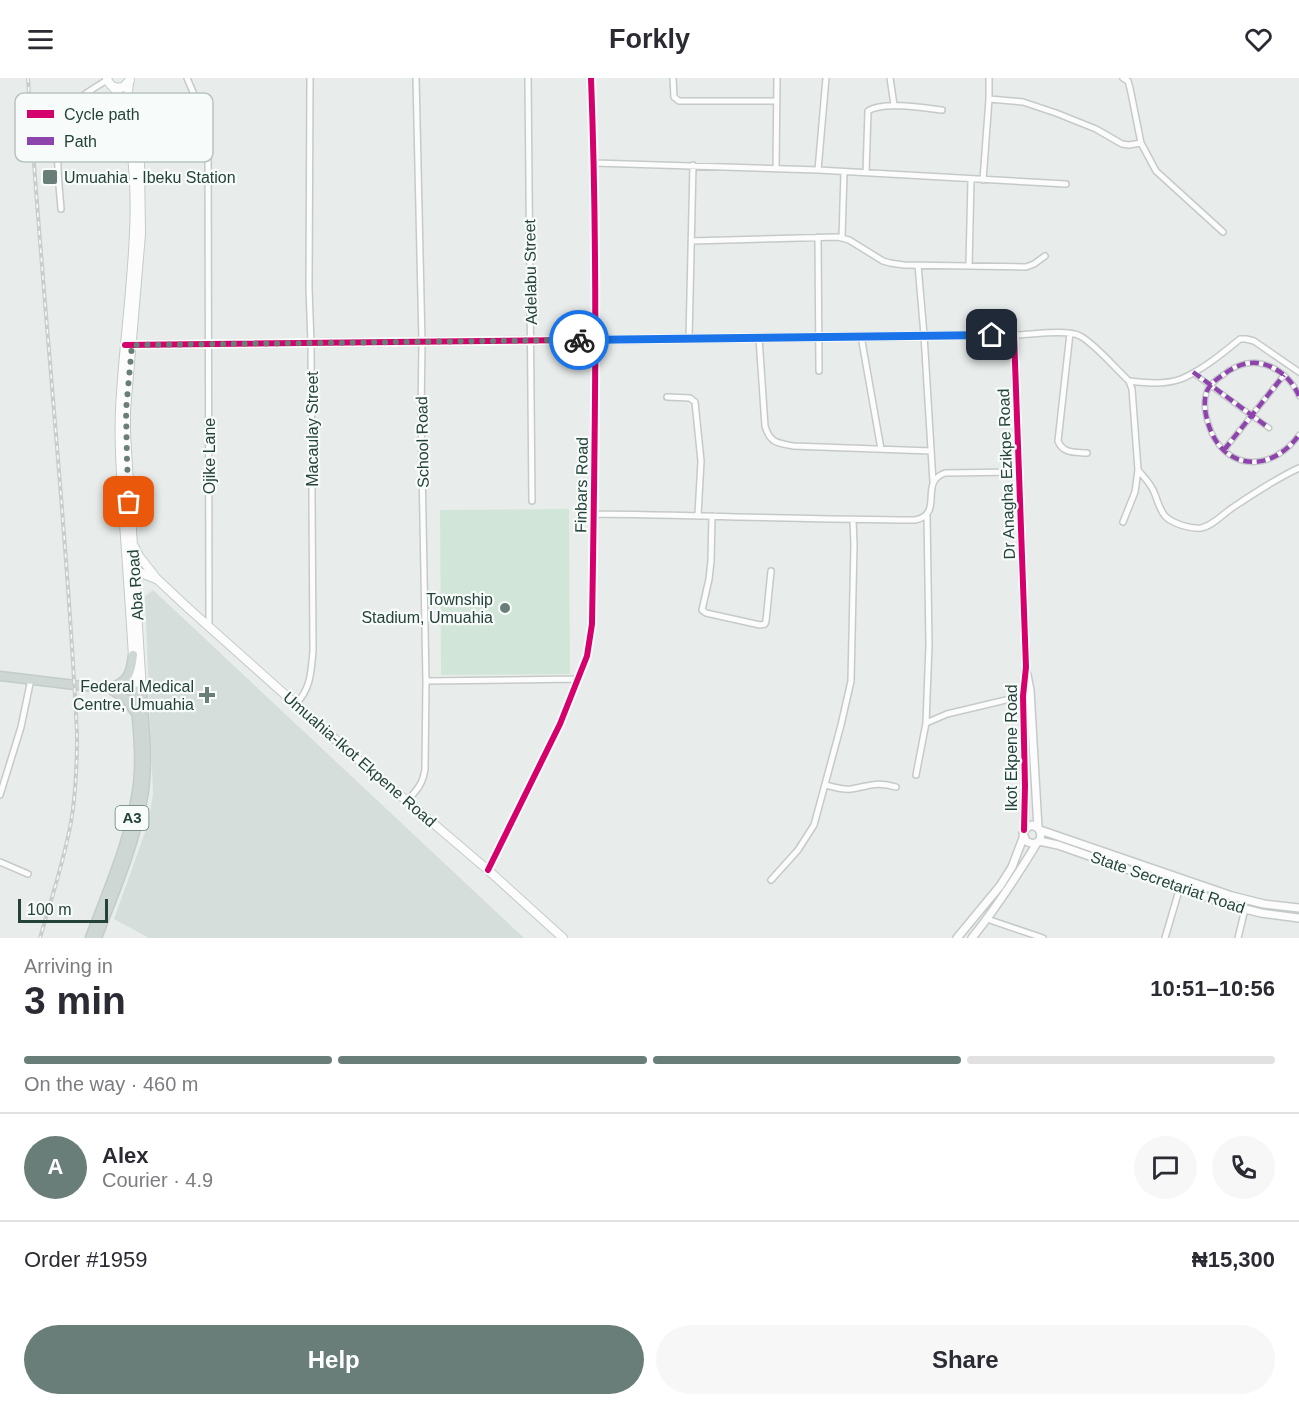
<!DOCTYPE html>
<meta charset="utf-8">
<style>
body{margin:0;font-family:Helvetica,sans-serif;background:#f7f7f7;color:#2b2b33;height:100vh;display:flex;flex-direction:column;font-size:22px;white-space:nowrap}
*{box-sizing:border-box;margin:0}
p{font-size:20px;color:#7c7c81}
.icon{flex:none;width:33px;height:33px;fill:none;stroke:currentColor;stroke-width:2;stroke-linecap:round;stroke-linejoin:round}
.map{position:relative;height:860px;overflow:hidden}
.sheet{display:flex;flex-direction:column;background:#fff;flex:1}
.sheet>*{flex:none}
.scale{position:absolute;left:18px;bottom:15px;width:90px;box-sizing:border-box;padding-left:6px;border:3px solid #24423a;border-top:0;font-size:16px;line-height:21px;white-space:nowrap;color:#24423a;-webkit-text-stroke:4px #f7fbf9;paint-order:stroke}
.pin{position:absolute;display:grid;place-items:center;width:51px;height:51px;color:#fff;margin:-26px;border-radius:12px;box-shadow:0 3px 9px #0006}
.courier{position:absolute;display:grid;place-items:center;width:60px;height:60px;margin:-30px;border:4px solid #1a73e8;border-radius:50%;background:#fff;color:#222;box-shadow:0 2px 8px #0007}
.head em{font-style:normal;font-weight:600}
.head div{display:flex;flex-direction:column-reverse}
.head{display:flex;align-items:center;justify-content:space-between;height:102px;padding:0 24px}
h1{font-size:39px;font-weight:600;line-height:45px}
.bar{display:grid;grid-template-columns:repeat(4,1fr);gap:9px 6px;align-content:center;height:72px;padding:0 24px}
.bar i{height:8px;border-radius:4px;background:#e1e1e2}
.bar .selected{background:#697e78}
.bar p{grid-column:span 4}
.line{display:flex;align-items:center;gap:15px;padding:0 24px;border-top:2px solid #e1e1e2}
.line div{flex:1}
.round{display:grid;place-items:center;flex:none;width:63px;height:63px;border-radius:32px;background:#f7f7f7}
.primary-button{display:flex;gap:12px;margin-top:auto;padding:12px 24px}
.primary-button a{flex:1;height:69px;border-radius:36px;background:#697e78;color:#fff;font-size:24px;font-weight:600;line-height:69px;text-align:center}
.primary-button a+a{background:#f7f7f7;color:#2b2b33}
header{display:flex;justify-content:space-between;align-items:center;height:78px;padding:0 24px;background:#fff;font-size:27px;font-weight:600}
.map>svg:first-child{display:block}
</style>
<header><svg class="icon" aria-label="menu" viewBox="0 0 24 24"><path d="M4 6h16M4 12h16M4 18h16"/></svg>Forkly<svg class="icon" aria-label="heart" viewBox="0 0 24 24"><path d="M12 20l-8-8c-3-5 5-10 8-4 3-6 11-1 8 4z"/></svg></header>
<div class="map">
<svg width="1299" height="860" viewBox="0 0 1299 860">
<rect width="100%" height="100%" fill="#e8edeb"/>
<path fill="#d6dedb" d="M153,512L524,860H149L114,841L148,746L153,716L145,518Z"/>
<path fill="#d1e6d8" d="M569,431L570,596L441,597L440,432Z"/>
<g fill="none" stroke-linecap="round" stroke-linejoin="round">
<defs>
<path id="pedestrian" d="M1193,295L1269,350
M1299,318C1292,301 1276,287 1257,285C1245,284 1233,289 1223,297C1217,301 1210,306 1207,313C1203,323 1205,335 1208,345C1222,393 1271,396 1299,357
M1224,372L1284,297"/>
<path id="minor" d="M187,0L204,40L208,54L209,549
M528,0L532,423
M673,0L674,19L679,23H777
M890,0L894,27
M1123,0L1128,3L1130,10L1141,65L1156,93L1223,154
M989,21L1023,24L1056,35L1096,51L1122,66L1129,67L1141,65
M594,85L818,92L1066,106
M776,91L777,0
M818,92L826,0
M866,95L868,33C882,23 925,30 942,32
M983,102L989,21V0
M61,131C59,102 51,54 70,30C80,18 94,10 107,2
M818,159L819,293
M842,160L844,94
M691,163L838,159L849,162L883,183L890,185L904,187L1026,189L1034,186L1045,178
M918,187L924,257L933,404
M969,188L971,101
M1070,255L1058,363C1063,376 1075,374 1087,375
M1014,257C1030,257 1067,251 1080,258C1093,264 1117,292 1129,303L1132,311L1138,392L1135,414L1123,444
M861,258L881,371
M759,260L765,348C770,365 777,365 793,368L931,373
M689,261L693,87
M1129,303C1146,305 1164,307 1181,301C1201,293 1223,275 1240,261H1246L1254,263L1299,294
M667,319L690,320L695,324L701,383L698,437
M1138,392C1144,399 1151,406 1154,414C1158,423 1159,432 1166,439C1174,446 1190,451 1201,450C1212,448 1222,437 1232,430C1253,416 1275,401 1299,390
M594,436C701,437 808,442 915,442C945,436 918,404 945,395L1020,394
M712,438L711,483L709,501L702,532L706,535L760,547L765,546L766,543L771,493
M426,603L577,601
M296,626C311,610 311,594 313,573L311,265L309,210L310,0
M926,645L929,567L927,437
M916,697L926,645L947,636L1023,618
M826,707C834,709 843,712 851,711C870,708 876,703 896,709
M0,717L21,649L31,601
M407,723C417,712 423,706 425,691L426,603L421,335L422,264L416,0
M0,784L28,796
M488,792L560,646L587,578L592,546C595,364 598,182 591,0
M771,802L798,772L814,747L841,647L851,603L854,467L853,442
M987,841L1043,860
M1165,860L1180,809
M1238,860L1245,831"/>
<path id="tertiary" d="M127,267L1014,257L1026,589L1023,618L1025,708L1024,752
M1027,597L1030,612L1038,750C1045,760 1037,770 1026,763L1023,756L1026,750L1032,747L1038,750
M1040,752L1232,818L1264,826L1299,830
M1039,763L1058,767L1229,827L1261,835L1299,840
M957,860L1000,808L1012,789L1023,760
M972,860C996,830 1017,798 1037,765"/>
<path id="secondary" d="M107,0C109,8 115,11 123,9L130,2
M129,4L128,15L138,63L140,87L141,156L126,332V356L142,613
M112,8L119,16L122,21C149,125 125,227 120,332C118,370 122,408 124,445C128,501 132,557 135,613
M134,468L139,478L157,501L188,530L347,672L488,792L563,860
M130,493L134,492L156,501"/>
<path id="primary" d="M0,598L75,607L142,613C144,648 149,684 143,719C135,767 114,815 97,860
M112,609C129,603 131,594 133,577
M112,612L127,622L134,633
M90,860C107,814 128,767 136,719C143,684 137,648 135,613"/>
</defs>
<use href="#pedestrian" stroke="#c5cac8" stroke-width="7"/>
<use href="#minor" stroke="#c5cac8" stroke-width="8"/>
<use href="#tertiary" stroke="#c5cac8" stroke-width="10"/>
<use href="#secondary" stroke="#c3cbc8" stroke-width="10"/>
<use href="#primary" stroke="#c3ccc9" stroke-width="11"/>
<use href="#pedestrian" stroke="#fcfcfc" stroke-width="4"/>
<use href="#minor" stroke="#fcfcfc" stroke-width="5"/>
<use href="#tertiary" stroke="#fcfcfc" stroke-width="7"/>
<use href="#secondary" stroke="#fcfcfc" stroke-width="8"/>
<use href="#primary" stroke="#cfd7d5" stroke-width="8"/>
<defs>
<path id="rail" d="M28,0C42,219 66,437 77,656C77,685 76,715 71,744C64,783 51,822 40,860"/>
</defs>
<use href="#rail" stroke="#c9cdcc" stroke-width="4"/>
<use href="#rail" stroke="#f7fbf9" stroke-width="1.5" stroke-dasharray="4.5" stroke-linecap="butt"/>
<path stroke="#8e44ad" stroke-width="4.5" stroke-dasharray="9 4.5" stroke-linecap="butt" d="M1193,294L1269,350
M1299,318C1292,301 1276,287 1257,285C1245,284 1233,289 1223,297C1217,301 1210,306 1207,313C1203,323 1205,335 1208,345C1222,393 1271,396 1299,357
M1224,372L1284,297"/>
<defs>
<path id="cycleway" d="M125,267L1014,257L1026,589L1023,618L1025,708L1024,752
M488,792L560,646L587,578L592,546C595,364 598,182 591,0"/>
</defs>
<use href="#cycleway" stroke="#f7fbf9" stroke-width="10"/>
<use href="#cycleway" stroke="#d6006c" stroke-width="6"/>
</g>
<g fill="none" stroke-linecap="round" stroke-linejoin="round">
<path stroke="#697e78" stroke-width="6" stroke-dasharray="0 10.8" d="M129,424L127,383L126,332L132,267L579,262"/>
<path stroke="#1a73e8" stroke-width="8" d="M579,262L992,257"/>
</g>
<g fill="#697e78" stroke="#f7fbf9" stroke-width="2">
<rect x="42" y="91" width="16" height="16" rx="3"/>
<circle cx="505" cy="530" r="6"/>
<path d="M204 608h6v6h6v6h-6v6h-6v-6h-6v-6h6z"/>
</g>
<g text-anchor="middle" stroke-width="4.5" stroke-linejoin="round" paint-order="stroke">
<rect fill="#f7fbf9" stroke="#637a73" stroke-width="1.5" x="115.5" y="728" width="33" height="24" rx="4.5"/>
<g font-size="15" font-weight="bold" fill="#24423a">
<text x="132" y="745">A3</text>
</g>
<g font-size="16" fill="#24423a" stroke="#f7fbf9" text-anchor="end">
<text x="64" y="105" text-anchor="start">Umuahia - Ibeku Station</text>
<text x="493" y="527">Township<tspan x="493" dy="18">Stadium, Umuahia</tspan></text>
<text x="194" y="614">Federal Medical<tspan x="194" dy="18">Centre, Umuahia</tspan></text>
</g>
<g font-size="16" fill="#24423a" stroke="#f7fbf9">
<text transform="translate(530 194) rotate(-91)" y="6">Adelabu Street</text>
<text transform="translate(312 351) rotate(-90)" y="6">Macaulay Street</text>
<text transform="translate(422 364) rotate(-91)" y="6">School Road</text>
<text transform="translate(209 378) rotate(-90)" y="6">Ojike Lane</text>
<text transform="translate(1006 396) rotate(-92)" y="6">Dr Anagha Ezikpe Road</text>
<text transform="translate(581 407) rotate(-89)" y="6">Finbars Road</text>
<text transform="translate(135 507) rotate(-94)" y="6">Aba Road</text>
<text transform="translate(1011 670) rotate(-90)" y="6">Ikot Ekpene Road</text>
<text transform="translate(360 681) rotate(41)" y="6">Umuahia-Ikot Ekpene Road</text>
<text transform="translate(1168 804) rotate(19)" y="6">State Secretariat Road</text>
</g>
</g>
<rect x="15" y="15" width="198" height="69" rx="9" fill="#f7fbf9" stroke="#b8c4c0" stroke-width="1.5"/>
<rect x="27" y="32" width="27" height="8" fill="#d6006c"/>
<rect x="27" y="59" width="27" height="8" fill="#8e44ad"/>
<g font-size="16" fill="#24423a">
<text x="64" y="42">Cycle path</text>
<text x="64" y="69">Path</text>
</g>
</svg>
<div class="scale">100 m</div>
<div class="pin" style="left:129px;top:424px;background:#ea580c"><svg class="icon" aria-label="bag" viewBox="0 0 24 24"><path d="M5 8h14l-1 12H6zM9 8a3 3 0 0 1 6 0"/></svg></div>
<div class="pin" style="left:992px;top:257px;background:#1f2937"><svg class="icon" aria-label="home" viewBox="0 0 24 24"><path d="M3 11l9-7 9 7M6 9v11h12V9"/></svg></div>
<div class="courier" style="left:579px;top:262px"><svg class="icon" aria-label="bike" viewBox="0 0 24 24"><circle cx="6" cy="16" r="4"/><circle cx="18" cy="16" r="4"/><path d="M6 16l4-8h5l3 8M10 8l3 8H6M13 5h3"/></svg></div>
</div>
<section class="sheet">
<div class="head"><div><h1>3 min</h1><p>Arriving in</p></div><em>10:51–10:56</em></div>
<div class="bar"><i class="selected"></i><i class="selected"></i><i class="selected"></i><i></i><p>On the way · 460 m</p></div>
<div class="line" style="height:108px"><b class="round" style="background:#697e78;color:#fff">A</b><div><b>Alex</b><p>Courier · 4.9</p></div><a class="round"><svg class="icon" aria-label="chat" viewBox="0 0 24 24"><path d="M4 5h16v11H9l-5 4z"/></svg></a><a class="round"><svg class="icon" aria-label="phone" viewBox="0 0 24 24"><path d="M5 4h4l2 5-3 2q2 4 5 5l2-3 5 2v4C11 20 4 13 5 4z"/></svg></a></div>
<div class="line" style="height:78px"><div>Order #1959</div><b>₦15,300</b></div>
<div class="primary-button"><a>Help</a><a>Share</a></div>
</section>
